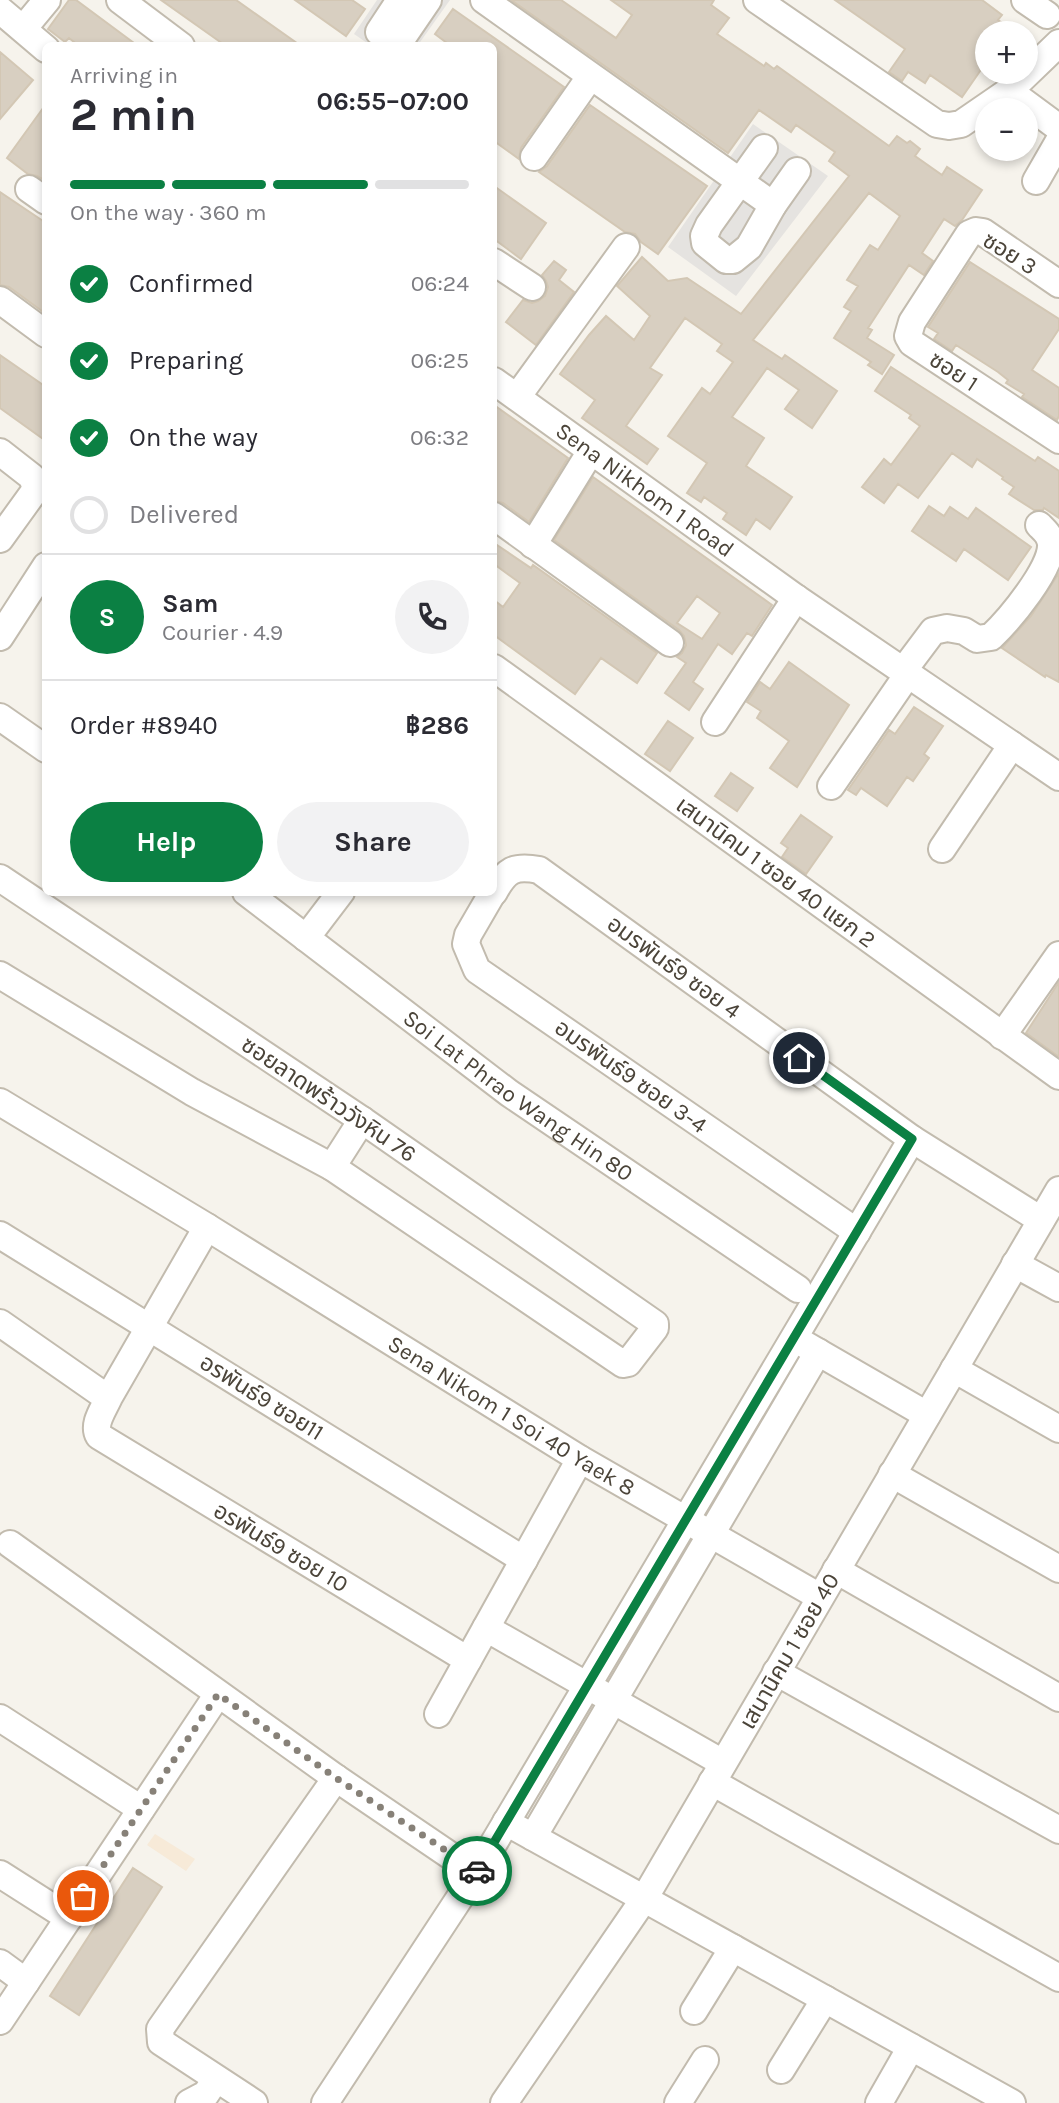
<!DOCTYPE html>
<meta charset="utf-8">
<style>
body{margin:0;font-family:Karla,"Noto Sans Thai",sans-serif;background:#f2f2f3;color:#2b2b33;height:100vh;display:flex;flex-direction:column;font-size:26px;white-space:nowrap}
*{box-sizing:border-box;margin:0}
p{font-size:23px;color:#7c7c81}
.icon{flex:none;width:38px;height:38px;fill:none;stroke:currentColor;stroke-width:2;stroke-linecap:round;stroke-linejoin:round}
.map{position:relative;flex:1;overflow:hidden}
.panel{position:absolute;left:42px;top:42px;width:455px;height:854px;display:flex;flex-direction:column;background:#fff;border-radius:10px;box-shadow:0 4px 10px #0003}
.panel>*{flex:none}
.buttons{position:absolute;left:975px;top:21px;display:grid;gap:14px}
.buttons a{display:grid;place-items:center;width:63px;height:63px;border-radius:50%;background:#fff;box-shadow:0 4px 10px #0003;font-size:35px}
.pin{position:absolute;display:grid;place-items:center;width:60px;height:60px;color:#fff;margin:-30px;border:4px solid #fff;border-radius:50%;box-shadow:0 2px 7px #0007}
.courier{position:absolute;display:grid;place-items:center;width:70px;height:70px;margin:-35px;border:5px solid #0b8043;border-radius:50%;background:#fff;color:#222;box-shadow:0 2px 9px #0007}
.summary em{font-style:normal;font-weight:700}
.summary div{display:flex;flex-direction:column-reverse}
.summary{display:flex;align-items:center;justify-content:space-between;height:119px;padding:0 28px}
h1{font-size:46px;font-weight:700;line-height:52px}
.bar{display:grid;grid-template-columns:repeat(4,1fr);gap:10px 7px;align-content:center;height:84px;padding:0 28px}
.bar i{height:9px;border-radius:5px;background:#e1e1e2}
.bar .selected{background:#0b8043}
.bar p{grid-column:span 4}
.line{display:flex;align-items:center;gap:18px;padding:0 28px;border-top:2px solid #e1e1e2}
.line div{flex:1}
.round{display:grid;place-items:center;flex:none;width:74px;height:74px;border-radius:37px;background:#f2f2f3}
ol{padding:0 28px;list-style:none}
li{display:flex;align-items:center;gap:21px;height:77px}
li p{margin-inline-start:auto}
li .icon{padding:7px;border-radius:50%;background:#0b8043;color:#fff;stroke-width:4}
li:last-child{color:#7c7c81}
li i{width:38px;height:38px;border:4px solid #e1e1e2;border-radius:50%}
.action{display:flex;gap:14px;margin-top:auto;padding:14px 28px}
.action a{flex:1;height:80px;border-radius:42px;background:#0b8043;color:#fff;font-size:28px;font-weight:700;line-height:80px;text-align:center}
.action a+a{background:#f2f2f3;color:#2b2b33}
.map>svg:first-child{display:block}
</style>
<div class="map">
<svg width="1059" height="2103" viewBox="0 0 1059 2103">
<rect width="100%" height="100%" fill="#f6f3ec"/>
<path fill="#f7ead8" d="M155,1834L195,1859L186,1871L147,1845Z"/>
<path fill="#e5e3e0" d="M377,0H450L418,45H370L354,34Z
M753,124L828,176L736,296L668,247Z"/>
<path fill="#d8cfc1" stroke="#d3c7b4" stroke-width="2" fill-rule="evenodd" d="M69,0H76L138,46H79L69,38L65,42L48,29Z
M161,0H236L301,46H226Z
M295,0H352L365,9L346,36Z
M511,0H561L616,38L632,15L611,0H714L711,5L729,18L717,34L764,66L766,63L774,69L777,66L889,146L897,136L907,143L910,141L920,149L915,156L942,175L947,167L982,190L962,220L955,226L944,219L922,253L933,261L924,275L909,265L868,328L872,330L867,338L894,355L882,374L868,365L871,362L834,338L851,311L844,307L858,286L847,280L870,245L878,250L900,216L869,193L753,340L782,359L785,355L837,391L812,428L785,409L799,390L767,368L732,417L764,438L746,466L792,497L770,529L756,519L746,535L723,519L727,513L704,497L701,502L687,493L707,463L668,436L702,388L710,394L733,362L717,351L722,344L685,318L650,368L662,375L626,426L658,449L647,464L582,418L595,400L560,374L589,335L606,316L634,340L650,316L617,286L642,257L668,281L687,278L741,314L849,176L829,161L835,152L796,125L791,132L759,110L728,153Z
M835,0H982L1002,15L998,20L1017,33H987V61L962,97L930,75L925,83L908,72L902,81L889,72L905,49Z
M453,9L564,87L521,148L519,159L494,141V46H451L435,34Z
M0,52L33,80L0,119Z
M46,104V181L37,176L28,174L7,158Z
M590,105L707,186L658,254L641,242L635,234L625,232L539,172L547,166Z
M494,186L546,223L521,259L494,239Z
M0,192L46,223V314L9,287L0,285Z
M554,261L566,270L559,280L574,292L536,345L506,322L523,300L532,303L538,301L545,296L548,287L546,281L542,275Z
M970,262L1059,319V329L1032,370L1059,388V416L1057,420L1022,397L1024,394L1006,383L1008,380L998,372L956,345L952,351L934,339L938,333L928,327Z
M0,355L46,387V441L0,408Z
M891,367L1035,461L1038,457L1059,471V518L1044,508L1043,510H1034L1009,494L1014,487L1002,479L1003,477L977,459L972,467L952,453L918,498L898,484L884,503L862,487L884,459L891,465L920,426L909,418L911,415L875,391Z
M494,405L568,458L529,522L503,503L494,501Z
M593,477L772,605L752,636L747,633L732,654L718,644L693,682L703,689L689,710L665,693L686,663L677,657L682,653L686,645L684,636L679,630L554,540ZM697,596L720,613L702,639L677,623Z
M929,506L944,516L950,507L968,519L976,508L1031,547L1008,580L964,549L956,561L912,531Z
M494,543L531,568L533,565L657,653L637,683L601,658L575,694L494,635V600L503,607L520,583L494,564Z
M1059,573V682L1046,675L1045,677L1002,648L1031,616Z
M789,662L849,705L797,787L770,768L789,741L757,718L761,711L747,702L760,682L770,689Z
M914,707L943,726L924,754L929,758L913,781L907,777L887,806L861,788L856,795L848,790L889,730L895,734Z
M668,721L693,738L670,771L645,754Z
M731,773L753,788L737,811L715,796Z
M801,815L832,837L806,874L782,857L788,848L781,843Z
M1059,982V1057L1026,1033Z
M133,1868L162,1887L79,2015L50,1996Z"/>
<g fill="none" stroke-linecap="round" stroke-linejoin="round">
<defs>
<g id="minor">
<path d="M120,0L181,46"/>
<path d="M484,0L773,205"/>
<path d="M757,0L937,124L949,126L961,124L1009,91L1059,43"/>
<path d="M1025,0L1047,15"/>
<path d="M0,10L46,49"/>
<path d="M23,29L47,0"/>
<path d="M379,32L400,0"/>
<path d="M398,44L428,0"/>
<path d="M1009,91L1059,128"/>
<path d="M764,148L709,225L704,236L705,243L726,260H733L749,247L773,205L797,171"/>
<path d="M534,157L590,77"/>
<path d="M1036,181L1059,141"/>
<path d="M29,189L46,201"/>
<path d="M494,262L532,287"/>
<path d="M1059,284L983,232L976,231L969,234L912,322L908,336L912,343L1059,440"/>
<path d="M0,300L46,334"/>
<path id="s1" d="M494,381L796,598L1059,777"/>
<path d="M517,397L626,247"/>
<path d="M0,452L32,477L36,489L0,539"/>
<path d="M494,516L670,643"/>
<path d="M533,545L591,451"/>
<path d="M0,637L46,566"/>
<path d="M494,668L1059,1076"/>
<path d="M903,671L933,631L947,628L964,631L977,639L991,637C1009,620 1053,568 1051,543C1049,534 1045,531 1039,525"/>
<path d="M0,717L46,749"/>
<path d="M715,722L796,598"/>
<path d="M831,786L908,674"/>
<path d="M942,849L1012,745"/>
<path d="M0,878L362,1120L655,1324V1328L628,1363L623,1364L332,1167L192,1092L0,975"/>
<path id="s2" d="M246,892L509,1093L798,1289"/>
<path d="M493,892L468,935L466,944L477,970L857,1232"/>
<path d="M494,892C506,870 514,865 539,870L912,1139L1041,1220"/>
<path d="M306,938L341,892"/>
<path d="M1002,1036L1059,955"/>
<path id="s3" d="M0,1102L207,1227L580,1459L820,1597"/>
<path d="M332,1167L362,1120"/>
<path d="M207,1227L109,1397C104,1409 92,1424 99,1436L468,1660"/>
<path d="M0,1235L524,1560"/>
<path d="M1015,1264L1059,1288"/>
<path d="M0,1323L99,1392"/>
<path d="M804,1344L927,1415"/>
<path d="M954,1369L1059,1429"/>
<path d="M892,1474L1059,1569"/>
<path d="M10,1544L336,1778L476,1873"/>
<path d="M836,1570L1059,1698"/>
<path d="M486,1628L723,1763"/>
<path d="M776,1672L1059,1830"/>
<path d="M438,1714L580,1459"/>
<path d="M0,1718L141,1809"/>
<path d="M712,1782L1059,1978"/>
<path d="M506,1822L1012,2103"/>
<path d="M533,1837L818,1352"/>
<path d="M0,1874L69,1918"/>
<path d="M0,1963L26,1982"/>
<path d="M694,2011L733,1948"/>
<path d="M0,2021L218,1694"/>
<path d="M781,2070L825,1999"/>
<path d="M189,2103L206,2094L216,2079"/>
<path d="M254,2103L161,2042L160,2029L336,1778"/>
<path d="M325,2103L476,1873L912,1139"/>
<path d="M504,2103L644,1899L1059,1190"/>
<path d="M678,2103L705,2060"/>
<path d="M879,2103L911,2047"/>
</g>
</defs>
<use href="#minor" stroke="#c2bbae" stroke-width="30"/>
<use href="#minor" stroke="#fff" stroke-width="26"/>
</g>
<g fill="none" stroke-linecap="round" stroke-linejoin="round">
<path stroke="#878178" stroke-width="7" stroke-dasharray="0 12.6" d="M83,1896L218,1694L336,1778L477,1871"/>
<path stroke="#0b8043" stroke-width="9" d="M477,1871L912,1139L799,1058"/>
</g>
<g text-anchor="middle" stroke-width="5" stroke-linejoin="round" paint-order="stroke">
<g font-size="23" fill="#4b4439" stroke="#fff">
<text transform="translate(1010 253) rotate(32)" y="8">ซอย 3</text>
<text transform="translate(954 371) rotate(33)" y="8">ซอย 1</text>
<text dy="8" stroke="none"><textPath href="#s1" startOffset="186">Sena Nikhom 1 Road</textPath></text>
<text transform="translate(776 872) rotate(36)" y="8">เสนานิคม 1 ซอย 40 แยก 2</text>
<text transform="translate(674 967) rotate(36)" y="8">อมรพันธ์9 ซอย 4</text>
<text transform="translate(631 1076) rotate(35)" y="8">อมรพันธ์9 ซอย 3-4</text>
<text dy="8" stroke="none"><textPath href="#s2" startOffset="340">Soi Lat Phrao Wang Hin 80</textPath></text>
<text transform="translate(329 1099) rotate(34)" y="8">ซอยลาดพร้าววังหิน 76</text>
<text transform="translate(262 1397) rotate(32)" y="8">อรพันธ์9 ซอย11</text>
<text dy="8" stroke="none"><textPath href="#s3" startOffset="600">Sena Nikom 1 Soi 40 Yaek 8</textPath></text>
<text transform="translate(281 1547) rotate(31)" y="8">อรพันธ์9 ซอย 10</text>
<text transform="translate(789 1651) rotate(-60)" y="8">เสนานิคม 1 ซอย 40</text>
</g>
</g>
</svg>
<div class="buttons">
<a>+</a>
<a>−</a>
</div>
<div class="pin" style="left:83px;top:1896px;background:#ea580c"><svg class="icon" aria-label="bag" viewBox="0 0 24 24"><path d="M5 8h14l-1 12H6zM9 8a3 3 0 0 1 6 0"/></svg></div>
<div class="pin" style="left:799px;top:1058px;background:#1f2937"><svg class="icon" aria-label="home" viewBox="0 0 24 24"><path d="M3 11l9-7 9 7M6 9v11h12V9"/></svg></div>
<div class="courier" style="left:477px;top:1871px"><svg class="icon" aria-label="car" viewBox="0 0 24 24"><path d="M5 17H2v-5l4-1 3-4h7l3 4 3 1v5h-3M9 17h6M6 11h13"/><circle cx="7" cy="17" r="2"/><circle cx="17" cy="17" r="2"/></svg></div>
<section class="panel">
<div class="summary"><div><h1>2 min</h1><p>Arriving in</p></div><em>06:55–07:00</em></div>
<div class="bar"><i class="selected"></i><i class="selected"></i><i class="selected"></i><i></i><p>On the way · 360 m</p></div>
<ol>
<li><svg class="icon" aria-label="check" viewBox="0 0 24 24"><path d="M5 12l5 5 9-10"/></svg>Confirmed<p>06:24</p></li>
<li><svg class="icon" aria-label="check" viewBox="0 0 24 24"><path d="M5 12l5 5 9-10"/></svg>Preparing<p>06:25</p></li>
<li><svg class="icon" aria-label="check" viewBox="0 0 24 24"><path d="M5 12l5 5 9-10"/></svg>On the way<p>06:32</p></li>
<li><i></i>Delivered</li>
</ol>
<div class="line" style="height:126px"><b class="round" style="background:#0b8043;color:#fff">S</b><div><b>Sam</b><p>Courier · 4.9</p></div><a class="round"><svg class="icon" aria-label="phone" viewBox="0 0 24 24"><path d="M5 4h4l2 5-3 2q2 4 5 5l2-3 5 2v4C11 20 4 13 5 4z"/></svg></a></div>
<div class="line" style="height:91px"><div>Order #8940</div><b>฿286</b></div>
<div class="action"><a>Help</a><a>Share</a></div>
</section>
</div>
